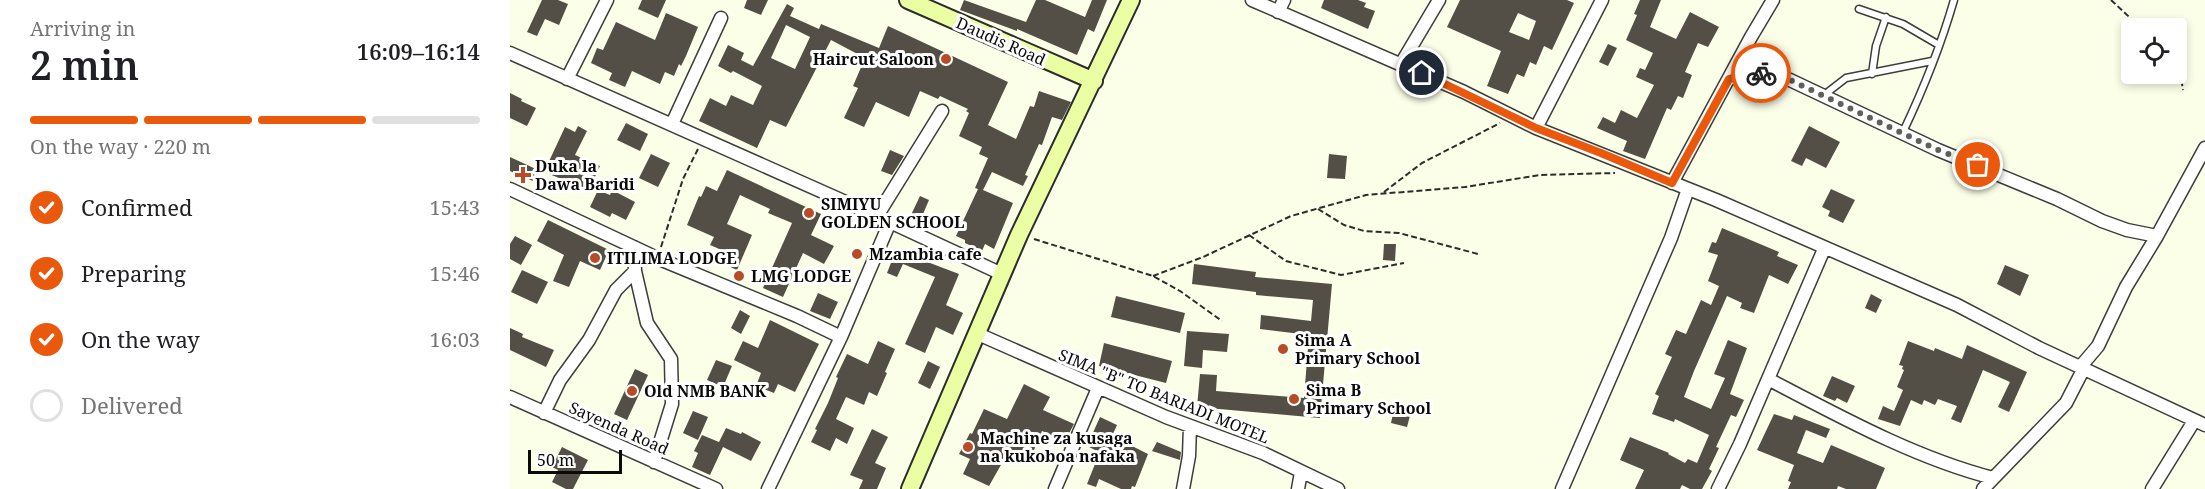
<!DOCTYPE html>
<meta charset="utf-8">
<style>
body{margin:0;font-family:"Noto Serif",serif;background:#f2f2f2;color:#202124;height:100vh;display:flex;flex-direction:column;font-size:22px;white-space:nowrap}
*{box-sizing:border-box;margin:0}
p{font-size:20px;color:#757577}
.icon{flex:none;width:33px;height:33px;fill:none;stroke:currentColor;stroke-width:2;stroke-linecap:round;stroke-linejoin:round}
.map{position:relative;flex:1;overflow:hidden}
.drawer{display:flex;flex-direction:column;background:#fff;width:510px}
.drawer>*{flex:none}
.fabs{position:absolute;left:1611px;top:18px;display:grid;gap:12px}
.fabs a{display:grid;place-items:center;width:66px;height:66px;border-radius:6px;background:#fff;box-shadow:0 3px 9px #0003;font-size:30px}
.scale{position:absolute;left:18px;bottom:15px;width:94px;box-sizing:border-box;padding-left:6px;border:3px solid #0a0a0a;border-top:0;font-size:16px;line-height:21px;white-space:nowrap;color:#0a0a0a;-webkit-text-stroke:4px #fff;paint-order:stroke}
.pin{position:absolute;display:grid;place-items:center;width:51px;height:51px;color:#fff;margin:-26px;border:3px solid #fff;border-radius:50%;box-shadow:0 2px 6px #0007}
.courier{position:absolute;display:grid;place-items:center;width:60px;height:60px;margin:-30px;border:4px solid #ea580c;border-radius:50%;background:#fff;color:#222;box-shadow:0 2px 8px #0007}
.headline em{font-style:normal;font-weight:600}
.headline div{display:flex;flex-direction:column-reverse}
.headline{display:flex;align-items:center;justify-content:space-between;height:102px;padding:0 30px}
h1{font-size:39px;font-weight:600;line-height:45px}
.bar{display:grid;grid-template-columns:repeat(4,1fr);gap:9px 6px;align-content:center;height:72px;padding:0 30px}
.bar i{height:8px;border-radius:4px;background:#e0e0e0}
.bar .current{background:#ea580c}
.bar p{grid-column:span 4}
ol{padding:0 30px;list-style:none}
li{display:flex;align-items:center;gap:18px;height:66px}
li p{margin-inline-start:auto}
li .icon{padding:6px;border-radius:50%;background:#ea580c;color:#fff;stroke-width:4}
li:last-child{color:#757577}
li i{width:33px;height:33px;border:3px solid #e0e0e0;border-radius:50%}
main{display:flex;flex:1;min-height:0}
.map>svg:first-child{display:block}
</style>
<main>
<section class="drawer">
<div class="headline"><div><h1>2 min</h1><p>Arriving in</p></div><em>16:09–16:14</em></div>
<div class="bar"><i class="current"></i><i class="current"></i><i class="current"></i><i></i><p>On the way · 220 m</p></div>
<ol>
<li><svg class="icon" aria-label="check" viewBox="0 0 24 24"><path d="M5 12l5 5 9-10"/></svg>Confirmed<p>15:43</p></li>
<li><svg class="icon" aria-label="check" viewBox="0 0 24 24"><path d="M5 12l5 5 9-10"/></svg>Preparing<p>15:46</p></li>
<li><svg class="icon" aria-label="check" viewBox="0 0 24 24"><path d="M5 12l5 5 9-10"/></svg>On the way<p>16:03</p></li>
<li><i></i>Delivered</li>
</ol>
</section>
<div class="map">
<svg width="1695" height="489" viewBox="0 0 1695 489">
<rect width="100%" height="100%" fill="#fcffe8"/>
<path fill="#534f47" fill-rule="evenodd" d="M32,0H48L58,4L49,25L35,19L27,36L17,32Z
M132,0H156L148,18L128,9Z
M237,0H258L251,15L234,8Z
M454,0L516,22L526,0H535L575,17L582,0H597L584,32L578,29L567,55L507,29V31L450,10Z
M814,0H848L856,3L854,7L865,11L858,29L811,8Z
M950,0H1057L1064,3L1042,50L1034,46L1026,65L1020,62L1014,77L1007,74L998,94L977,86L991,51L937,27ZM1008,13L1026,21L1019,40L999,32Z
M1130,0H1151L1140,27L1166,39L1180,12L1209,27L1198,47L1188,43L1175,72L1182,75L1173,98L1168,96L1161,110L1157,108L1135,159L1113,151L1117,141L1087,128L1093,117L1105,123L1111,110L1127,118L1144,85L1126,77L1130,68L1135,70L1143,53L1116,40L1127,15L1124,14Z
M277,4L284,8L280,16L309,29L311,24L369,48L378,26L498,82L478,125L506,139L520,106L524,107L529,91L561,102L552,120L542,117L532,145L529,144L515,175L518,176L513,186L482,172L473,190L503,203L484,249L475,244L472,251L455,243V240L446,236L468,189L465,188L478,158L469,154L472,147L449,136L459,113L456,111L458,109L430,96L428,99L410,91L399,117L366,102L354,127L334,118L348,88L343,86L355,58L321,40L276,127L260,120L247,148L189,121L200,98L216,106L221,95L243,105L252,86L223,71L221,73L208,66L218,45L234,53L231,60L243,66ZM276,25L300,37L285,69L261,58Z
M156,13L188,27L176,56L171,66L169,64L164,76L155,72L150,84L122,71L115,87L99,80L102,73L81,63L87,48L93,50L106,22L145,40Z
M1098,44L1107,48L1098,66L1089,62Z
M0,93L12,99L11,101L26,108L17,126L0,118Z
M116,123L138,134L130,151L107,140Z
M68,126L77,131L65,155L90,166L79,190L34,172L55,127L65,132Z
M1299,126L1330,142L1316,168L1296,158L1292,166L1281,161Z
M380,150L394,156L382,175L371,171Z
M141,154L160,163L148,187L129,178Z
M819,154L837,156L835,179L817,178Z
M0,157L28,170L23,181L0,171Z
M217,170L311,214L301,235L324,246L314,264L293,253L273,297L253,288L282,223L258,213L260,209L230,195L217,224L242,235L227,270L209,262L214,251L200,245L204,237L177,225L189,196L191,197L196,186L207,191Z
M1321,189L1345,200L1333,223L1318,216L1320,211L1312,207Z
M88,190L100,195L102,190L125,202L116,220L102,213L100,217L80,207Z
M410,196L419,200L410,221L400,217Z
M38,220L99,250L90,270L70,261L59,287L43,281L54,255L27,241Z
M1212,228L1269,252L1267,256L1288,265L1278,284L1259,275L1244,313L1230,308L1232,303L1217,296L1184,371L1174,397L1201,409L1215,378L1204,374L1218,340L1237,348L1220,394L1234,400L1226,417L1221,415L1206,447L1209,448L1199,469L1202,471L1192,489H1180L1172,485L1170,489H1125L1134,470L1110,460L1120,437L1159,453L1158,454L1175,463L1178,459L1187,463L1199,435L1165,419L1164,422L1142,414L1149,396L1145,394L1162,357L1155,354L1166,330L1176,334L1191,300L1201,305L1209,286L1198,281L1208,255L1198,252L1202,242L1206,243Z
M5,236L22,245L11,265L0,259V244Z
M874,244H886L885,261L873,260Z
M386,250L449,274L436,305L453,313L443,335L426,327L415,353L395,344L425,277L393,264L387,277L377,273Z
M684,264L746,272L745,277L822,284L810,418L687,407L690,374L707,375L706,391L794,398L799,335L750,329L751,315L801,321L803,300L746,295V292L682,284Z
M1495,265L1519,275L1510,296L1487,284Z
M12,270L38,282L27,304L1,292Z
M308,293L328,302L320,319L300,311Z
M1361,294L1372,300L1366,313L1355,308Z
M606,296L675,313L670,333L601,317Z
M230,310L240,316L231,334L221,328Z
M260,320L309,344L285,392L268,384L264,393L246,386L251,373L224,360L233,341L248,348Z
M0,328L13,334L12,337L44,350L36,367L0,350Z
M677,331L719,334L717,352L693,350L692,368L674,366Z
M368,341L385,349L375,372L377,373L367,396L359,392L354,405L336,397L326,419L344,428L337,444L326,438L320,451L301,442L307,430L305,429L318,403L328,378L326,377L337,354L358,364Z
M1398,341L1424,351L1425,348L1452,359L1457,345L1517,372L1499,412L1488,407L1500,382L1473,370L1451,423L1441,419L1447,406L1428,399L1425,405L1414,400L1412,405L1401,400L1390,426L1368,419L1373,406L1384,411L1393,390L1387,387L1394,370L1392,369L1393,366L1389,365Z
M594,343L662,361L656,383L589,366Z
M206,360L222,366L213,387L197,380Z
M418,361L430,367L420,389L408,383Z
M125,369L138,375L117,420L104,414Z
M1322,376L1345,386L1337,403L1327,398L1325,401L1313,396Z
M514,384L540,397L533,410L564,424L555,441L532,431L521,457L500,449L479,486L453,474L460,459L449,454L460,433L462,434L474,409L497,419Z
M884,409L901,412L897,427L881,423Z
M183,411L198,417L188,440L173,433Z
M1264,414L1282,420L1284,415L1320,429L1316,438L1296,430L1287,453L1313,463L1321,445L1375,468L1366,489H1336L1328,486L1327,489H1278L1281,482L1278,481L1284,465L1247,450Z
M590,417L607,425L602,436L638,454L625,487L622,486L621,489H611L589,479L586,487L577,484L589,454H593L577,446Z
M216,428L231,434L232,432L251,442L241,461L213,447L200,475L182,467L188,453L184,451L192,435L209,442Z
M362,429L378,437L365,463L376,468L367,489H349L353,480L340,475Z
M647,442L671,452L670,460L642,451Z
M52,447L78,460L63,489H56L42,482L48,470L42,467Z"/>
<g fill="none" stroke-linecap="round" stroke-linejoin="round">
<defs>
<path id="lane" d="M1349,9L1393,24L1429,45
M1362,74L1366,46L1376,17
M1314,95L1336,78L1422,61
M1393,132C1413,90 1431,45 1444,0"/>
<path id="street" d="M742,0L954,92L1026,128L1206,200L1447,305L1529,348L1695,425
M768,12L774,0
M0,53L367,216L492,274
M891,64L929,0
M57,79L97,0
M1219,79C1244,71 1255,72 1280,80L1428,150L1547,199L1592,221L1617,230L1647,236
M162,124L211,18
M1026,128L1092,0
M1162,183L1241,37L1263,0
M0,189L147,258L287,316L331,337
M367,216L432,111
M124,247L125,271L137,323L161,359L162,404L144,462
M468,334L656,417L753,453L828,489
M1571,366L1588,346L1616,287L1647,236L1695,148
M1258,379C1329,416 1405,458 1483,478
M0,397L206,489
M34,413L50,380L79,340L106,290L125,271
M258,489L331,337L380,222
M545,489L588,388
M673,489L679,456L680,426
M788,489L791,472
M1052,489L1161,238L1178,189
M1208,489L1230,444L1314,249
M1473,489L1556,403L1574,368
M1642,489L1684,421"/>
<path id="secondary" d="M398,0L584,81
M400,489L509,235L621,0"/>
</defs>
<use href="#lane" stroke="#3d3d3d" stroke-width="9"/>
<use href="#street" stroke="#3d3d3d" stroke-width="15"/>
<use href="#secondary" stroke="#2c2c2c" stroke-width="20"/>
<path stroke="#2c2c2c" stroke-width="2" stroke-dasharray="6 3" stroke-linecap="butt" d="M1601,0L1631,28
M1666,64L1669,66L1673,90
M874,192L912,163L990,123
M808,209L834,225L854,231L889,233L968,254
M739,235L776,261L831,275L894,263
M524,239L643,276L670,291L712,321
M151,247L173,179L188,149
M643,276L693,257L781,216L856,195L955,187L1030,175L1105,173"/>
<use href="#lane" stroke="#fff" stroke-width="6"/>
<use href="#street" stroke="#fff" stroke-width="12"/>
<use href="#secondary" stroke="#ecfea4" stroke-width="16"/>
</g>
<g fill="none" stroke-linecap="round" stroke-linejoin="round">
<path stroke="#5f6058" stroke-width="6" stroke-dasharray="0 10.8" d="M1251,73L1256,72L1280,80L1428,150L1468,165"/>
<path stroke="#ea580c" stroke-width="8" d="M912,73L1026,128L1091,153L1162,183L1219,79L1239,73H1251"/>
</g>
<g fill="#b74c26" stroke="#fff" stroke-width="2">
<circle cx="436" cy="59" r="6"/>
<path d="M10 166h6v6h6v6h-6v6h-6v-6h-6v-6h6z"/>
<circle cx="299" cy="213" r="6"/>
<circle cx="347" cy="254" r="6"/>
<circle cx="85" cy="258" r="6"/>
<circle cx="229" cy="276" r="6"/>
<circle cx="773" cy="349" r="6"/>
<circle cx="122" cy="391" r="6"/>
<circle cx="784" cy="399" r="6"/>
<circle cx="458" cy="447" r="6"/>
</g>
<g text-anchor="middle" stroke-width="6" stroke-linejoin="round" paint-order="stroke">
<g font-size="16" fill="#0a0a0a" stroke="#fff">
<text transform="translate(491 41) rotate(24)" y="6">Daudis Road</text>
<text transform="translate(654 396) rotate(22)" y="6">SIMA "B" TO BARIADI MOTEL</text>
<text transform="translate(109 428) rotate(24)" y="6">Sayenda Road</text>
</g>
<g font-size="16" font-weight="bold" fill="#0a0a0a" stroke="#fff" text-anchor="start">
<text x="424" y="65" text-anchor="end">Haircut Saloon</text>
<text x="25" y="172">Duka la<tspan x="25" dy="18">Dawa Baridi</tspan></text>
<text x="311" y="210">SIMIYU<tspan x="311" dy="18">GOLDEN SCHOOL</tspan></text>
<text x="359" y="260">Mzambia cafe</text>
<text x="97" y="264">ITILIMA LODGE</text>
<text x="241" y="282">LMG LODGE</text>
<text x="785" y="346">Sima A<tspan x="785" dy="18">Primary School</tspan></text>
<text x="796" y="396">Sima B<tspan x="796" dy="18">Primary School</tspan></text>
<text x="134" y="397">Old NMB BANK</text>
<text x="470" y="444">Machine za kusaga<tspan x="470" dy="18">na kukoboa nafaka</tspan></text>
</g>
</g>
</svg>
<div class="fabs">
<a><svg class="icon" aria-label="locate" viewBox="0 0 24 24"><circle cx="12" cy="12" r="6"/><path d="M12 2v4M12 18v4M2 12h4M18 12h4"/></svg></a>
</div>
<div class="scale">50 m</div>
<div class="pin" style="left:1468px;top:165px;background:#ea580c"><svg class="icon" aria-label="bag" viewBox="0 0 24 24"><path d="M5 8h14l-1 12H6zM9 8a3 3 0 0 1 6 0"/></svg></div>
<div class="pin" style="left:912px;top:73px;background:#1f2937"><svg class="icon" aria-label="home" viewBox="0 0 24 24"><path d="M3 11l9-7 9 7M6 9v11h12V9"/></svg></div>
<div class="courier" style="left:1251px;top:73px"><svg class="icon" aria-label="bike" viewBox="0 0 24 24"><circle cx="6" cy="16" r="4"/><circle cx="18" cy="16" r="4"/><path d="M6 16l4-8h5l3 8M10 8l3 8H6M13 5h3"/></svg></div>
</div>
</main>
